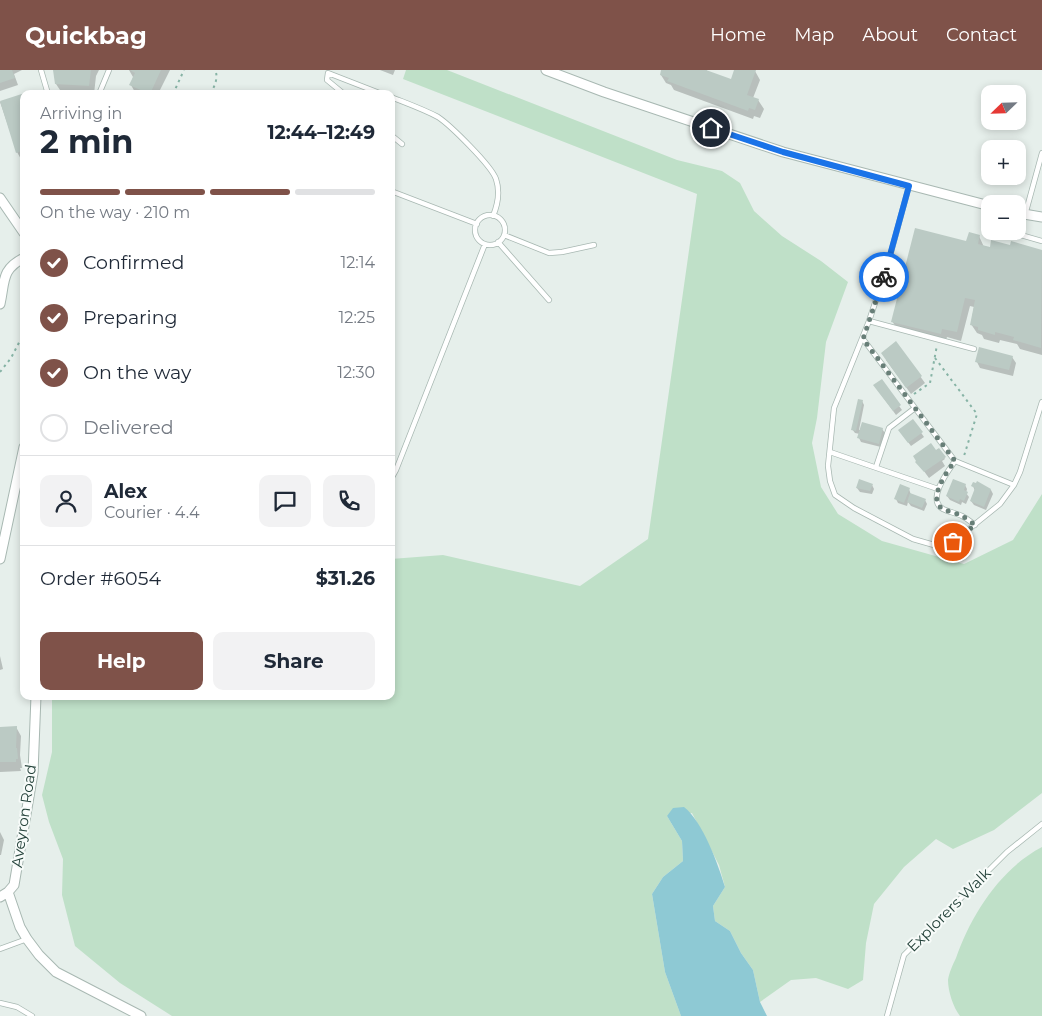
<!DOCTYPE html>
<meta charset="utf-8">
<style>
body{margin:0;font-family:Montserrat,sans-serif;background:#f2f2f3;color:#1f2937;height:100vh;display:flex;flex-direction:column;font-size:19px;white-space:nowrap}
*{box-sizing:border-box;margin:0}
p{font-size:16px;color:#747a83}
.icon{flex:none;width:28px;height:28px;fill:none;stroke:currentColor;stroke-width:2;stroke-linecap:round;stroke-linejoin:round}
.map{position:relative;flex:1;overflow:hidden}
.sheet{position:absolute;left:20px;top:20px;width:375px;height:610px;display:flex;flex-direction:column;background:#fff;border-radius:10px;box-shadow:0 2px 8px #0003}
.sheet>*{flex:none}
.needle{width:32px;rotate:247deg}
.buttons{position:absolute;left:981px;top:15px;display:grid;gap:10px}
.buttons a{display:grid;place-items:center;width:45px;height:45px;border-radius:10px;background:#fff;box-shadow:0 2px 8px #0003;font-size:25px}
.pin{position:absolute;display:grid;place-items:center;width:42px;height:42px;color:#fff;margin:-21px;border:2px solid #fff;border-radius:50%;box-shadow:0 1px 5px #0007}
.courier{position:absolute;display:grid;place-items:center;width:50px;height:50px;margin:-25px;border:4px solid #1a73e8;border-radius:50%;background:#fff;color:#222;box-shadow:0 1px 6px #0007}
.headline em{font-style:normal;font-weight:700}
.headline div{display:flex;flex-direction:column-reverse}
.headline{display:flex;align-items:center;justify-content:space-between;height:85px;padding:0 20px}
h1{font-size:32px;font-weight:700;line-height:38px}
.bar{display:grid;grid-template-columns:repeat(4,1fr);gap:8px 5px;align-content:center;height:60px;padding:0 20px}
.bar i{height:6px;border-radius:4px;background:#e0e1e3}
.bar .on{background:#7f5249}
.bar p{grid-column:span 4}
.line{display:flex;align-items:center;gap:12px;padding:0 20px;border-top:1px solid #e0e1e3}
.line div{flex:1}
.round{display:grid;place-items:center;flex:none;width:52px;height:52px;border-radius:10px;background:#f2f2f3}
ol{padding:0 20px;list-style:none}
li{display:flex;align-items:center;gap:15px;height:55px}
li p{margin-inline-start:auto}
li .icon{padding:5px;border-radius:50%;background:#7f5249;color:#fff;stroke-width:4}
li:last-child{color:#747a83}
li i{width:28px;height:28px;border:2px solid #e0e1e3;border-radius:50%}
.cta{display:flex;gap:10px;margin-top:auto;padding:10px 20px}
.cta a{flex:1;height:58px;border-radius:10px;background:#7f5249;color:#fff;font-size:20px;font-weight:700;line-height:58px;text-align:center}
.cta a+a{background:#f2f2f3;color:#1f2937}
header{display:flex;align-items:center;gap:30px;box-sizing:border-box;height:70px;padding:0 25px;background:#7f5249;color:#fff}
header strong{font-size:24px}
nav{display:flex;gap:28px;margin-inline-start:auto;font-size:18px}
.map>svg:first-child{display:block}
</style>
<header>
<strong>Quickbag</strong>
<nav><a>Home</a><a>Map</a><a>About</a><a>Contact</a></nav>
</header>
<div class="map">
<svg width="1042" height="946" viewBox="0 0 1042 946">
<rect width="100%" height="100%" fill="#e6efeb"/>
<path fill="#bfe0c8" d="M406,0H447L677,90L722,101L740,113L754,141L782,166L821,191L848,212L826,272L817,348L812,373L821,417L838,444L882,471L964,494L1013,470L1042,424V723L994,760L953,779L936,769L904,797L874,834L866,873L863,910L848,919L816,908L791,910L760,932L753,900L741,883L730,861L715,851L713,836L725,817L719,795L692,743L667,746L682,771L683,791L663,807L652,824L665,902L681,946H172L120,913L75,876L62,825L63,789L49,752L42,725L52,682V626H391V489L443,485L580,516L648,469L697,124L403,9Z
M1042,777V946H960C953,937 948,921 948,910C949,903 953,894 956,888C971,845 1000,799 1042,777Z"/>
<path fill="#8ec9d4" d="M684,737C703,752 718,794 725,817L713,836L715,851L730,861L741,883L753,900L760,932L767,946H681L665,902L652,824L663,807L683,791L682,771L667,746L673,738Z"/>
<path fill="#0003" d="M0,0H22L14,4L18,15L0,21Z
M54,0H99L96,6L94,24L62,23L56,14Z
M129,0H170L158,24H136L131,15L133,7Z
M380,0H395L393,5Z
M663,0H707L706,2L731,11L736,0L755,1L760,10L753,28L758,30L764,39L760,48L754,46L753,49L674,20L671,15L666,13L661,5Z
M24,25V90L22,91L17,82L0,32Z
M979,166L984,177L991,178L1011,176L1012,172L1042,181V285L1020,279L1017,274L1000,270L999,273L984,269L982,265L977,263L971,254L974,237L970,236L961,271L947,267L945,273L898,260L892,251L967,173Z
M896,273L925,313L911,324L886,290Z
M1012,287L1016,293L1013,306L980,298L977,292Z
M881,311L902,340L896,345L877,319Z
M862,331L864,335L859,360L882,359L885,363L881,377L861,372L859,368L860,364L855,363L852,359Z
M913,351L924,367L911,376L902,364Z
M938,379L945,389L942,391L945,396L929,408L918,393Z
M872,415L874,419L872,424L860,422L857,418Z
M965,415L967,419L966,423L969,427L966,434L962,432L961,435L950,430L947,426Z
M973,416L991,420L993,424L986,440L974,435L971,431L975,421Z
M909,419L911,425L925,430L927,434L924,441L911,436L908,432L907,436L898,433L896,429Z
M0,586L3,599L0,600Z
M16,657L21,666L20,685L22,698H20L21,701L0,702V658Z
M0,762L4,770L1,785H0Z"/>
<path fill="#bbcac4" d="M0,0H12L15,8L0,13Z
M53,0H91L89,16L55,14Z
M130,0H161L150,24L129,15L135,3Z
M661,0H706L731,9L734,0H756L747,25L759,29L755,40L749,38L748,41L667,11L669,8L660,5Z
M31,21L32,24H24V80L16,83L0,31Z
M915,158L966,171L969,162L980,165L978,174L990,177L991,170L1010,175L1011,171L1042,180L1041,278L1013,270L1014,267L995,262V265L978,260V257L970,255L975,230L965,228L957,262L942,259L941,264L891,252Z
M896,271L922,306L906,318L881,283Z
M979,277L1013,286L1009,300L975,292Z
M882,309L901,335L893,341L873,315Z
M858,329L863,330L856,361L851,360Z
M913,349L923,362L908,373L898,360Z
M862,352L883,358L879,374L857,368Z
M931,373L936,380L939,378L946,387L924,402L915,392L916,391L913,386Z
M859,409L873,414L870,421L856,418Z
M953,409L966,414L964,420L968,422L964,431L960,429L959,432L946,426Z
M977,411L991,419L984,437L970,431L975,418L971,416L973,412L976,413Z
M900,414L910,418L904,433L894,429Z
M910,423L926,429L922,438L907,432Z
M17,656L16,678H17L18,689H16V692H0V657Z"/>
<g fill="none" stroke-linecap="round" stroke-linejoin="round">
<defs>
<path id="lane" d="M41,0L48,24
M99,24L109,0
M344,24L327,10L328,3L382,24
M391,27C406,33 423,39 438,47C450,55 491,95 496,109C500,121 498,134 493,146
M391,65L402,74
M909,116L887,197L869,251L834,338L828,396L830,411L835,425L854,438L913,469L934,475L953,472L1000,434L1014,415L1020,402L1042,332
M391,121L477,154
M1025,145L1042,83
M475 160a15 15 0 1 1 30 0a15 15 0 1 1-30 0Z
M1007,161L1042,171
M504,165L549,183L562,182L594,175
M498,172L549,230
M869,251L974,279
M863,269L955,391L1014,415
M830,382L938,419
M955,391C948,401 926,430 943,439C949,442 956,443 962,446C966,448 971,452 975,455
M876,397L889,358L915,338
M391,409L396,400L485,174
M0,879L27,869
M0,933L17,937L32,946
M887,946L904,885L1007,782L1042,754"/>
<path id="street" d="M546,0L604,22L783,82L990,136
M0,128L24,163
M1018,143L1042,147
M0,234C5,212 1,199 24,188
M0,489L24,377
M8,822L20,857L27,869L39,885L56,902L141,946
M0,827L8,822L14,815L33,703L36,626"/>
</defs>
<use href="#lane" stroke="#a8b8b2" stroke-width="6"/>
<use href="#street" stroke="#a8b8b2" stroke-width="11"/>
<path stroke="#86b3a5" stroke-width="2" stroke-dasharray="2.5 4" stroke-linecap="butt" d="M173,24L184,0
M211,24C214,16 219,8 215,0
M22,199L24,207
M935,288L977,344L964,386
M0,302L11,288L24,263
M914,324L930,313L937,275"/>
<use href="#lane" stroke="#fff" stroke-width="4.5"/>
<use href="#street" stroke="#fff" stroke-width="9"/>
</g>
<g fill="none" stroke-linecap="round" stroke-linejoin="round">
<path stroke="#687f78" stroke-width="5" stroke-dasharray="0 9" d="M884,207L863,269L955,391C948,400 926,430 943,439C949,442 956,443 962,446C966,448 971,452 975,455L953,472"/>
<path stroke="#1a73e8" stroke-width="6" d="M711,58L783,82L909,116L884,207"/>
</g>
<g text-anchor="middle" stroke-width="4" stroke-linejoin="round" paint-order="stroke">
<g font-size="15" fill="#24423a" stroke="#f7fbf9">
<text transform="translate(24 746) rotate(-82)" y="5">Aveyron Road</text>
<text transform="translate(949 840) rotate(-45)" y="5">Explorers Walk</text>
</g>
</g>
</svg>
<div class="buttons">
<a><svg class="needle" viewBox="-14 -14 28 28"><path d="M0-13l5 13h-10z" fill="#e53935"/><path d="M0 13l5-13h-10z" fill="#747a83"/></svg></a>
<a>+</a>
<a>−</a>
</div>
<div class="pin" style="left:953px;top:472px;background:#ea580c"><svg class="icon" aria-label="bag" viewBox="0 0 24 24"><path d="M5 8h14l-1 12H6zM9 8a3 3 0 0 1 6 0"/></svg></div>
<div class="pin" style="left:711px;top:58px;background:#1f2937"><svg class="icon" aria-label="home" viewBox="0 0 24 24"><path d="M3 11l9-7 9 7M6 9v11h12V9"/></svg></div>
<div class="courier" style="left:884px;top:207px"><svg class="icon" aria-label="bike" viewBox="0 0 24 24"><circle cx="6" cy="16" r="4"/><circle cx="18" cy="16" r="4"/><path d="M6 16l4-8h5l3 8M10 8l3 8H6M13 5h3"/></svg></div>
<section class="sheet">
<div class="headline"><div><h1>2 min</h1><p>Arriving in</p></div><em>12:44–12:49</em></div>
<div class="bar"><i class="on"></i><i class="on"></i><i class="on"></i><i></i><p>On the way · 210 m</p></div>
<ol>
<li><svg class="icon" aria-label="check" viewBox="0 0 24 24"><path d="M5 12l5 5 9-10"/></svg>Confirmed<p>12:14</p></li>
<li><svg class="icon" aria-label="check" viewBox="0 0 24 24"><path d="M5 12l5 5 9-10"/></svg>Preparing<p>12:25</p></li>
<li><svg class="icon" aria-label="check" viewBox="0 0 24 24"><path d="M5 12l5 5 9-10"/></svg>On the way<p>12:30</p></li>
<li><i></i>Delivered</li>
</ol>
<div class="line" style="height:90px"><a class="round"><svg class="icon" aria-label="person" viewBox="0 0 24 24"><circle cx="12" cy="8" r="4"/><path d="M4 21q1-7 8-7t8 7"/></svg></a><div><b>Alex</b><p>Courier · 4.4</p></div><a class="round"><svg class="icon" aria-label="chat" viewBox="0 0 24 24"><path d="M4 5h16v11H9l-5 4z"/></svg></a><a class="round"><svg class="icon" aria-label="phone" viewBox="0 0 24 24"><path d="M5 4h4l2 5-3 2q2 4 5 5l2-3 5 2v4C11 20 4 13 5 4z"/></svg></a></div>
<div class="line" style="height:65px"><div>Order #6054</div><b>$31.26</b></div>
<div class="cta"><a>Help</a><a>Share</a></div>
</section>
</div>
